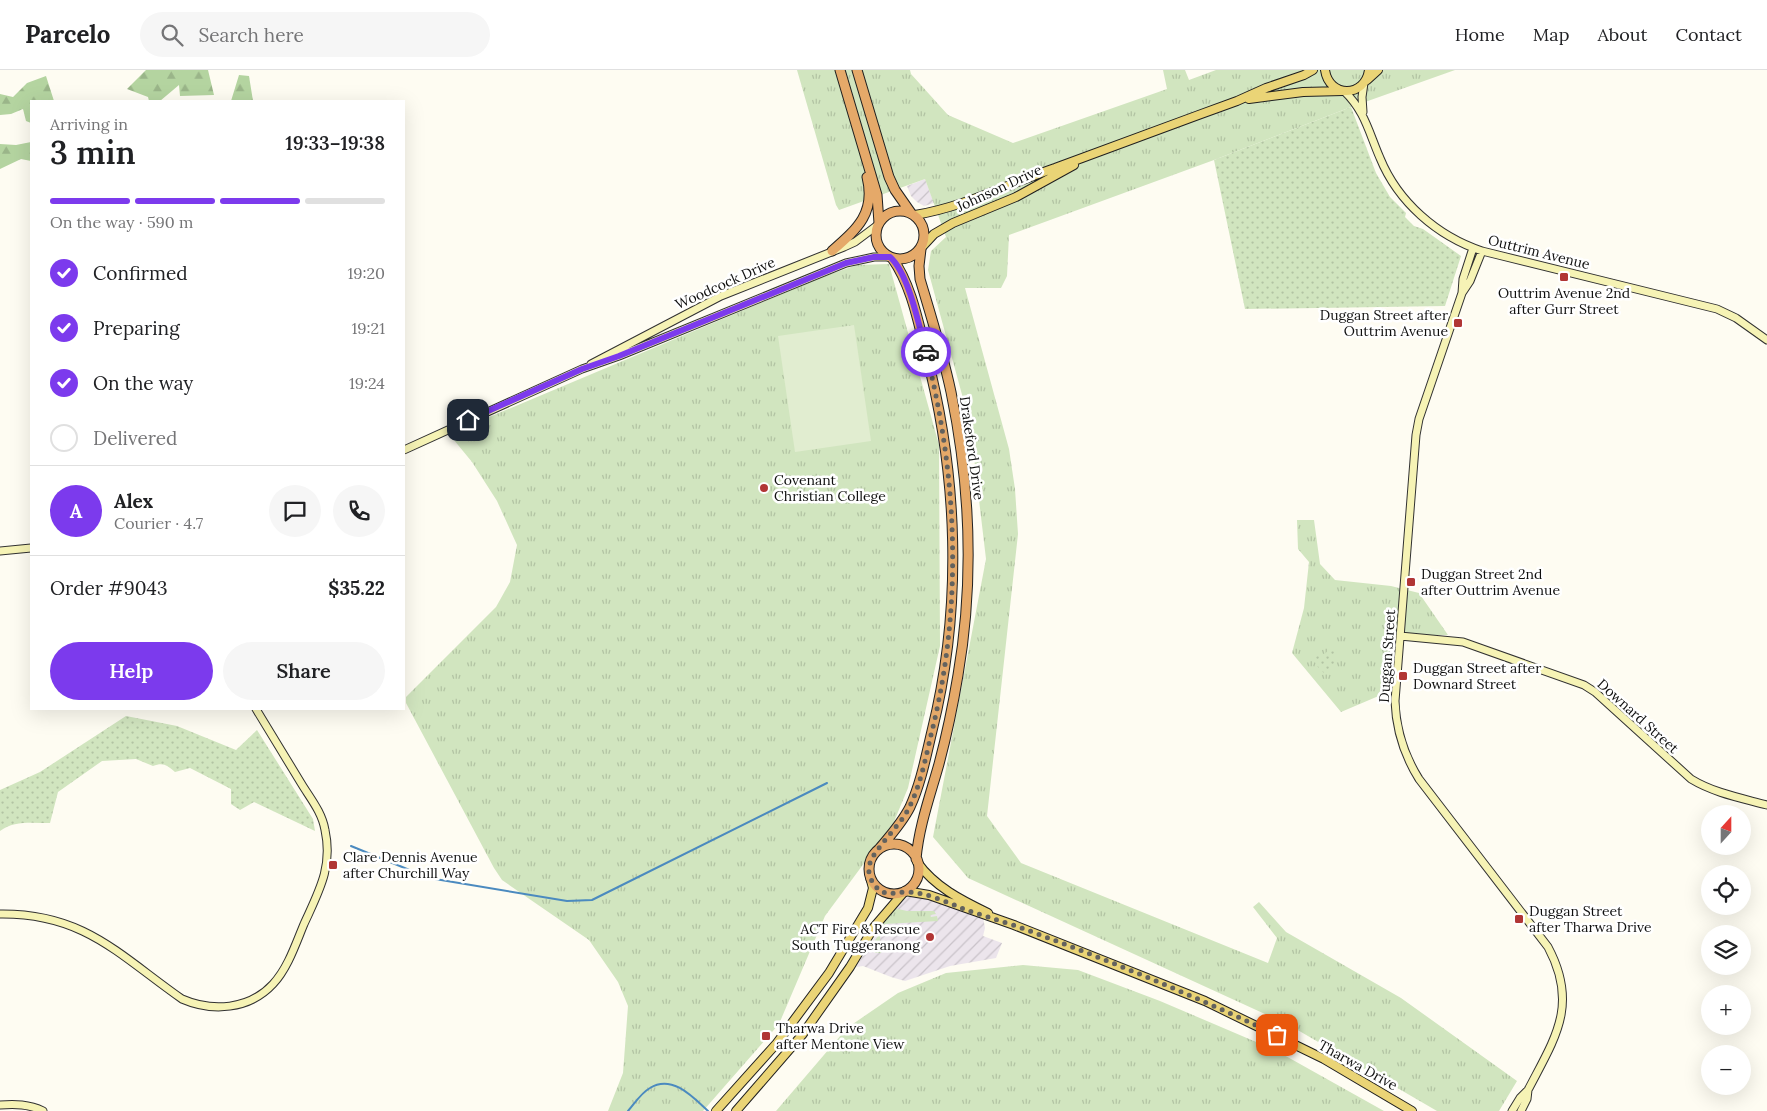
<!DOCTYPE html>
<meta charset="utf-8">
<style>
body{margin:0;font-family:Lora,serif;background:#f6f6f6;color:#202124;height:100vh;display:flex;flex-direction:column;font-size:19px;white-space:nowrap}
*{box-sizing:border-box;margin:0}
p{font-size:16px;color:#757577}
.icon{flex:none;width:28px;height:28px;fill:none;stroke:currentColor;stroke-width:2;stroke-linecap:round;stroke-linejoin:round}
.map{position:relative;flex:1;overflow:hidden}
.drawer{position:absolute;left:30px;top:30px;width:375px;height:610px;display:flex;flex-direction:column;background:#fff;border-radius:0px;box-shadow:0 5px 20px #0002}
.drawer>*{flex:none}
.needle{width:32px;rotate:21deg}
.fabs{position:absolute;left:1701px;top:735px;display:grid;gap:10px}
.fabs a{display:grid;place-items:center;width:50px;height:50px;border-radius:50%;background:#fff;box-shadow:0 5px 20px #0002;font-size:25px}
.pin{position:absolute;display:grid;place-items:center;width:42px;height:42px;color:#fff;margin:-21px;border-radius:10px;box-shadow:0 2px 8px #0006}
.courier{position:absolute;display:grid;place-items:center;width:50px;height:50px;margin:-25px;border:4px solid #7c3aed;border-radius:50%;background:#fff;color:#222;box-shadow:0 1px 6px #0007}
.headline em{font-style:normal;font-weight:600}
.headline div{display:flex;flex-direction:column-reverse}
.headline{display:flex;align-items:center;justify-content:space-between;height:85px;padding:0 20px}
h1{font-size:32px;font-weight:600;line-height:38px}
.bar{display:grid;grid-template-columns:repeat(4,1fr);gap:8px 5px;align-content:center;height:60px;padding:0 20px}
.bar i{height:6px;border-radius:4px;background:#e0e0e0}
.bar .selected{background:#7c3aed}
.bar p{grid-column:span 4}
.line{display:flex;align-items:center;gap:12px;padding:0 20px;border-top:1px solid #e0e0e0}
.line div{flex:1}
.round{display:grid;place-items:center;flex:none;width:52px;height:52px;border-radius:26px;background:#f6f6f6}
ol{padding:0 20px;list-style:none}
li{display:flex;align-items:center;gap:15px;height:55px}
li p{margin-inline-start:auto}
li .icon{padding:5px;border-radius:50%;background:#7c3aed;color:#fff;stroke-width:4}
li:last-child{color:#757577}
li i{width:28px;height:28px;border:2px solid #e0e0e0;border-radius:50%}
.primary-button{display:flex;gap:10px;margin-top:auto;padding:10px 20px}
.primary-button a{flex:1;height:58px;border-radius:30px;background:#7c3aed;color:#fff;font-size:20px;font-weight:600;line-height:58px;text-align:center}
.primary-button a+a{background:#f6f6f6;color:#202124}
header{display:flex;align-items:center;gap:30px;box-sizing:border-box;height:70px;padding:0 25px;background:#fff;border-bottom:1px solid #e0e0e0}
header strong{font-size:24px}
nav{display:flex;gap:28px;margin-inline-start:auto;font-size:18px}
.search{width:350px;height:45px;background:#f6f6f6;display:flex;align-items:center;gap:12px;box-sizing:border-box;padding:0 18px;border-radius:28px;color:#757577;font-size:19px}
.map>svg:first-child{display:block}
</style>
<header>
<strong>Parcelo</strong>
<div class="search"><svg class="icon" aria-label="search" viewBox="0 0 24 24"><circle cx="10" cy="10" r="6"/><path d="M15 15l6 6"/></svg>Search here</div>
<nav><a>Home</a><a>Map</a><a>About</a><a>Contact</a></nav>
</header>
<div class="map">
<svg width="1767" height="1041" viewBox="0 0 1767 1041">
<defs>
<pattern id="industrial-furrows" width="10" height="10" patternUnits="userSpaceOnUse" patternTransform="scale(1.25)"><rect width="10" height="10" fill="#ece5ec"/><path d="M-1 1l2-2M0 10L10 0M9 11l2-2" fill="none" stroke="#c9c3c9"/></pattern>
<pattern id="grass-tufts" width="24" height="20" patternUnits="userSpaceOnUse" patternTransform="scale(1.25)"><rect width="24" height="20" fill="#d1e5bf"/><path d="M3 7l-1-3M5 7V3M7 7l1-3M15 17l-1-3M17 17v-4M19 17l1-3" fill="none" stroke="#b2c3a3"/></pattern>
<pattern id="forest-firs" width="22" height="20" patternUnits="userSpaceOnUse" patternTransform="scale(1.25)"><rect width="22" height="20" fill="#b4d4a0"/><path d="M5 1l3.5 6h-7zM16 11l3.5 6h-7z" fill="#9ab589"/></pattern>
<pattern id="park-dots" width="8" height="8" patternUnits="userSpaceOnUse" patternTransform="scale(1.25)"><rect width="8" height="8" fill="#d1e5bf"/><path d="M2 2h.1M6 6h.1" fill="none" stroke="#b2c3a3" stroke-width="1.8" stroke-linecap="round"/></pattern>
</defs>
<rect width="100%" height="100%" fill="#fefcf2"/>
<path fill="url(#industrial-furrows)" d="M925,109L934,133L924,136L917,132L911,126L907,116Z
M915,825L923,826L983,847L985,858L983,866L1002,873L996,888L950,896L905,911L891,907L863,896L856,897L888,846L904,828Z"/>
<path fill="url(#grass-tufts)" d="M797,0H910L911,4L948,45L1013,73L1167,19L1163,0H1185L1189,10L1216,0H1455L1351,37L1214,90L1009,165L1007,206L1001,218H965L1009,379L1015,419L1018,464L987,746L1021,793L1268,893L1277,868L1253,837L1259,832L1286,862L1401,928L1517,1011L1499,1041H1437L1289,955L968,808L933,767L986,489L970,354L928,200L931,181L946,167L925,109L839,140L836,135Z
M889,194L939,375L940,576L908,718L893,754L825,846L779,954L703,1041H608L623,1003L628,936L618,912L589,870L502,810L494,798L406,633V627L496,537L510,512L517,475L497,431L472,392L449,364L822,207L857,195Z
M1297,450H1314L1320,494L1335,510L1391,516L1419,523L1448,565H1391L1388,622L1341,642L1292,583L1304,538L1309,492L1298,479Z
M894,838L907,841H934L936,844L930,845L931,847L937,846L938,851L885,854L880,867L881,883H875L872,875L881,861L882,853Z
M1023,895L1078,900L1160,931L1275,980L1384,1041H776L847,958L898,923L946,903Z"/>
<path fill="url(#forest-firs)" d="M146,0H208L214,25L180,26L179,15L160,31H149L148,27L127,19Z
M239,5L249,6L253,31H231Z
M46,6L54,31H31V53L26,51L23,39L11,44L0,45V24L13,27L27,13Z
M31,72V91L21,89L0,99V74L16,75Z"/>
<path fill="url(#park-dots)" d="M1351,37L1376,103L1390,127L1406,143L1405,147L1414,156L1423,159L1461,186L1445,236L1245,239L1214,90Z
M1333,577L1336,589L1334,593L1336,595L1326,605L1317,596L1314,589L1318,585H1324L1330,578Z
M126,646L177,656L236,680L257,660L313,749L315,761L254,732L240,740L231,734V719L190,698L175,702C167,695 163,692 153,696L136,689L102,691L58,722L50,753C33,753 14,750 0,761V720L40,702Z"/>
<path fill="#e1edd0" d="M854,255L871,371L795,382L778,266Z"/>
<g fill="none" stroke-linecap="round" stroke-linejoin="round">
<path stroke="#4b8abf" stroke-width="2" d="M351,776L429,808L567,831L592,830L827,713
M628,1041C635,1033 641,1023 650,1018C672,1004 693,1027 708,1041"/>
<defs>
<path id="secondary" d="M1344,21C1365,41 1369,63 1380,88C1398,132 1437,166 1482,181L1717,239L1736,248L1767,270
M1363,42L1362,27L1364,13
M1473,178L1463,209L1462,223L1419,349L1416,365L1395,631C1396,659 1404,685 1419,709L1548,877C1579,935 1555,968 1528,1020L1527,1029L1521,1041
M1462,223L1470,211L1482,181
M591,294L721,226L844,177L855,172L879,154
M404,380L582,299L619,286L846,193L874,187H890
M0,481L31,478
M1400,566L1463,572L1584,615L1595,622L1691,709C1714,723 1741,728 1767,735
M0,844C84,843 119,885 182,929C212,942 249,940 273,914C288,898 296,873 304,854C319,821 333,797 325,760C322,742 310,728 301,713C286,688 271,664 256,639
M0,1035C15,1034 29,1034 43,1041
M1512,1041L1520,1028L1528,1020"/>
<path id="primary" d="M1325,0C1329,28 1365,28 1369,0
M1367,10L1378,0
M1249,29L1303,22L1343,21
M915,145C964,137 1008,114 1055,98C1115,76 1176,53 1237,31L1266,18L1304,5L1313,0
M921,178L934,164L953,153L1016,127L1074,95
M917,792C935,817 961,830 988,843
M905,821L929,825L1014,855L1205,931L1324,989L1412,1041
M716,1041L777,973L829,903L868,838L873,818L870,807
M736,1041L802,965L850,897L874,857L904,822"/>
<path id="highway" d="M840,0L877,125L879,153
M857,0L889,107L895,120L911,143
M876 165a24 24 0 1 1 48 0a24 24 0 1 1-48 0Z
M832,181C857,159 876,143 867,107
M869 799a25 25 0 1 1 50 0a25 25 0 1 1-50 0Z
M879,779C890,766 902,753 910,737C921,713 926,686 932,661C963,536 958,406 926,283C918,251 911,214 892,188
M916,789C919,756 930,726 939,694C947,664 953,635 958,605C974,512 970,414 951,322C943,284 931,246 920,209L919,196L921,179"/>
</defs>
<use href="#secondary" stroke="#313131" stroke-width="9"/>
<use href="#primary" stroke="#202020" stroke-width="10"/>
<use href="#highway" stroke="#202020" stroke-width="11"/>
<use href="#secondary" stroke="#f6f3b5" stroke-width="7"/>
<use href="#primary" stroke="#ead476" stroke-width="8"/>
<use href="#highway" stroke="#e5a969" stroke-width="9"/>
</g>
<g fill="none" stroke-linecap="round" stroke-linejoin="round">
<path stroke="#63625e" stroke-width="5" stroke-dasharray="0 9" d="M926,282C958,408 963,538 931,665C925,691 919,722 905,745C897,757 873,782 870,793C867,801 870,809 875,816C886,828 894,822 907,822C926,822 946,832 964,839C981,845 998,850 1016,856C1104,888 1192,925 1277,965"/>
<path stroke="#7c3aed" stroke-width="6" d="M468,350L582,299L619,286L846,193L874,187H890C909,204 919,256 926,282"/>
</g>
<g fill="#b13635" stroke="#fff" stroke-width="2">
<rect x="1559" y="202" width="10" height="10" rx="2.5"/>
<rect x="1453" y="248" width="10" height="10" rx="2.5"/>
<circle cx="764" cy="418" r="5"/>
<rect x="1406" y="507" width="10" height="10" rx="2.5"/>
<rect x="1398" y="601" width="10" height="10" rx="2.5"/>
<rect x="328" y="790" width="10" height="10" rx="2.5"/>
<rect x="1514" y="844" width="10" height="10" rx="2.5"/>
<circle cx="930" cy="867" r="5"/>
<rect x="761" y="961" width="10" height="10" rx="2.5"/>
</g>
<g text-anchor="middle" stroke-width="5" stroke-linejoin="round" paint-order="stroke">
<g font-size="14" fill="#0f0f0f" stroke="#fff">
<text transform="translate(999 118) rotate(-25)" y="5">Johnson Drive</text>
<text transform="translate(1539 182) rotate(14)" y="5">Outtrim Avenue</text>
<text transform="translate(725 213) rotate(-24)" y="5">Woodcock Drive</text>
<text transform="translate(972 378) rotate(82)" y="5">Drakeford Drive</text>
<text transform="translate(1387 586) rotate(-86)" y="5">Duggan Street</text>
<text transform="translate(1638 646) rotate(42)" y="5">Downard Street</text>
<text transform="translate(1358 995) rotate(29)" y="5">Tharwa Drive</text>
</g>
<g font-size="14" fill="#0f0f0f" stroke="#fff" text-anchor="start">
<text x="1564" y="228" text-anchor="middle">Outtrim Avenue 2nd<tspan x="1564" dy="16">after Gurr Street</tspan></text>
<text x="1448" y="250" text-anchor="end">Duggan Street after<tspan x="1448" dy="16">Outtrim Avenue</tspan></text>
<text x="774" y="415">Covenant<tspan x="774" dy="16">Christian College</tspan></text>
<text x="1421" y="509">Duggan Street 2nd<tspan x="1421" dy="16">after Outtrim Avenue</tspan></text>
<text x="1413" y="603">Duggan Street after<tspan x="1413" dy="16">Downard Street</tspan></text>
<text x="343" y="792">Clare Dennis Avenue<tspan x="343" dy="16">after Churchill Way</tspan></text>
<text x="1529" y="846">Duggan Street<tspan x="1529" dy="16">after Tharwa Drive</tspan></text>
<text x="920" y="864" text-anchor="end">ACT Fire &amp; Rescue<tspan x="920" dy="16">South Tuggeranong</tspan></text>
<text x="776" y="963">Tharwa Drive<tspan x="776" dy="16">after Mentone View</tspan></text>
</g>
</g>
</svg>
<div class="fabs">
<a><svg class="needle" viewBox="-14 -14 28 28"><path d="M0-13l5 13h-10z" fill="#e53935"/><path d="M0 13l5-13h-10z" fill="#757577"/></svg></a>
<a><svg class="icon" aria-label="locate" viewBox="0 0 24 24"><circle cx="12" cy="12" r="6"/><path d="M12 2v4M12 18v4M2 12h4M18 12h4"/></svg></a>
<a><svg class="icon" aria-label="layers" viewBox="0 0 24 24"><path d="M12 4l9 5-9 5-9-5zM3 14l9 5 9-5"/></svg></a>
<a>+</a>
<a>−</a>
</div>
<div class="pin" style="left:1277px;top:965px;background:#ea580c"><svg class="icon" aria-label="bag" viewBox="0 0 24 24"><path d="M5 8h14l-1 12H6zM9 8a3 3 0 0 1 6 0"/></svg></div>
<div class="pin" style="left:468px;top:350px;background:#1f2937"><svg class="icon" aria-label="home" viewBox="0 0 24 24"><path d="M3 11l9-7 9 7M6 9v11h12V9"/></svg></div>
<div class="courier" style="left:926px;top:282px"><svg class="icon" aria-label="car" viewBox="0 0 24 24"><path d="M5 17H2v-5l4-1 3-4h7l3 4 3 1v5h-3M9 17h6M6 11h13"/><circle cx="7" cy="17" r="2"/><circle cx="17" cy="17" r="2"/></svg></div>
<section class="drawer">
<div class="headline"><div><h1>3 min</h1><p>Arriving in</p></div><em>19:33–19:38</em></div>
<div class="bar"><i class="selected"></i><i class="selected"></i><i class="selected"></i><i></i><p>On the way · 590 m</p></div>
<ol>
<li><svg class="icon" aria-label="check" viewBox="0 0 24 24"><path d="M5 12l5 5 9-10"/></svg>Confirmed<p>19:20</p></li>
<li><svg class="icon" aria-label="check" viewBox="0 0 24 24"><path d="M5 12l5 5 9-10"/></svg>Preparing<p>19:21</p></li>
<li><svg class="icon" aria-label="check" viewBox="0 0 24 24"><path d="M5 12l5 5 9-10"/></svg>On the way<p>19:24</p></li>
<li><i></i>Delivered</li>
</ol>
<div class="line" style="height:90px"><b class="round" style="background:#7c3aed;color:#fff">A</b><div><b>Alex</b><p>Courier · 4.7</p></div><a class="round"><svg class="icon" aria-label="chat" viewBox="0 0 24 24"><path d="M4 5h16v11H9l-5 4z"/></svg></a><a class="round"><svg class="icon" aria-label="phone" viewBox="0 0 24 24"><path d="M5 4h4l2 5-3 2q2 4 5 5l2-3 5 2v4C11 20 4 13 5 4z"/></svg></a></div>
<div class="line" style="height:65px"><div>Order #9043</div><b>$35.22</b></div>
<div class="primary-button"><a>Help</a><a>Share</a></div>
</section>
</div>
